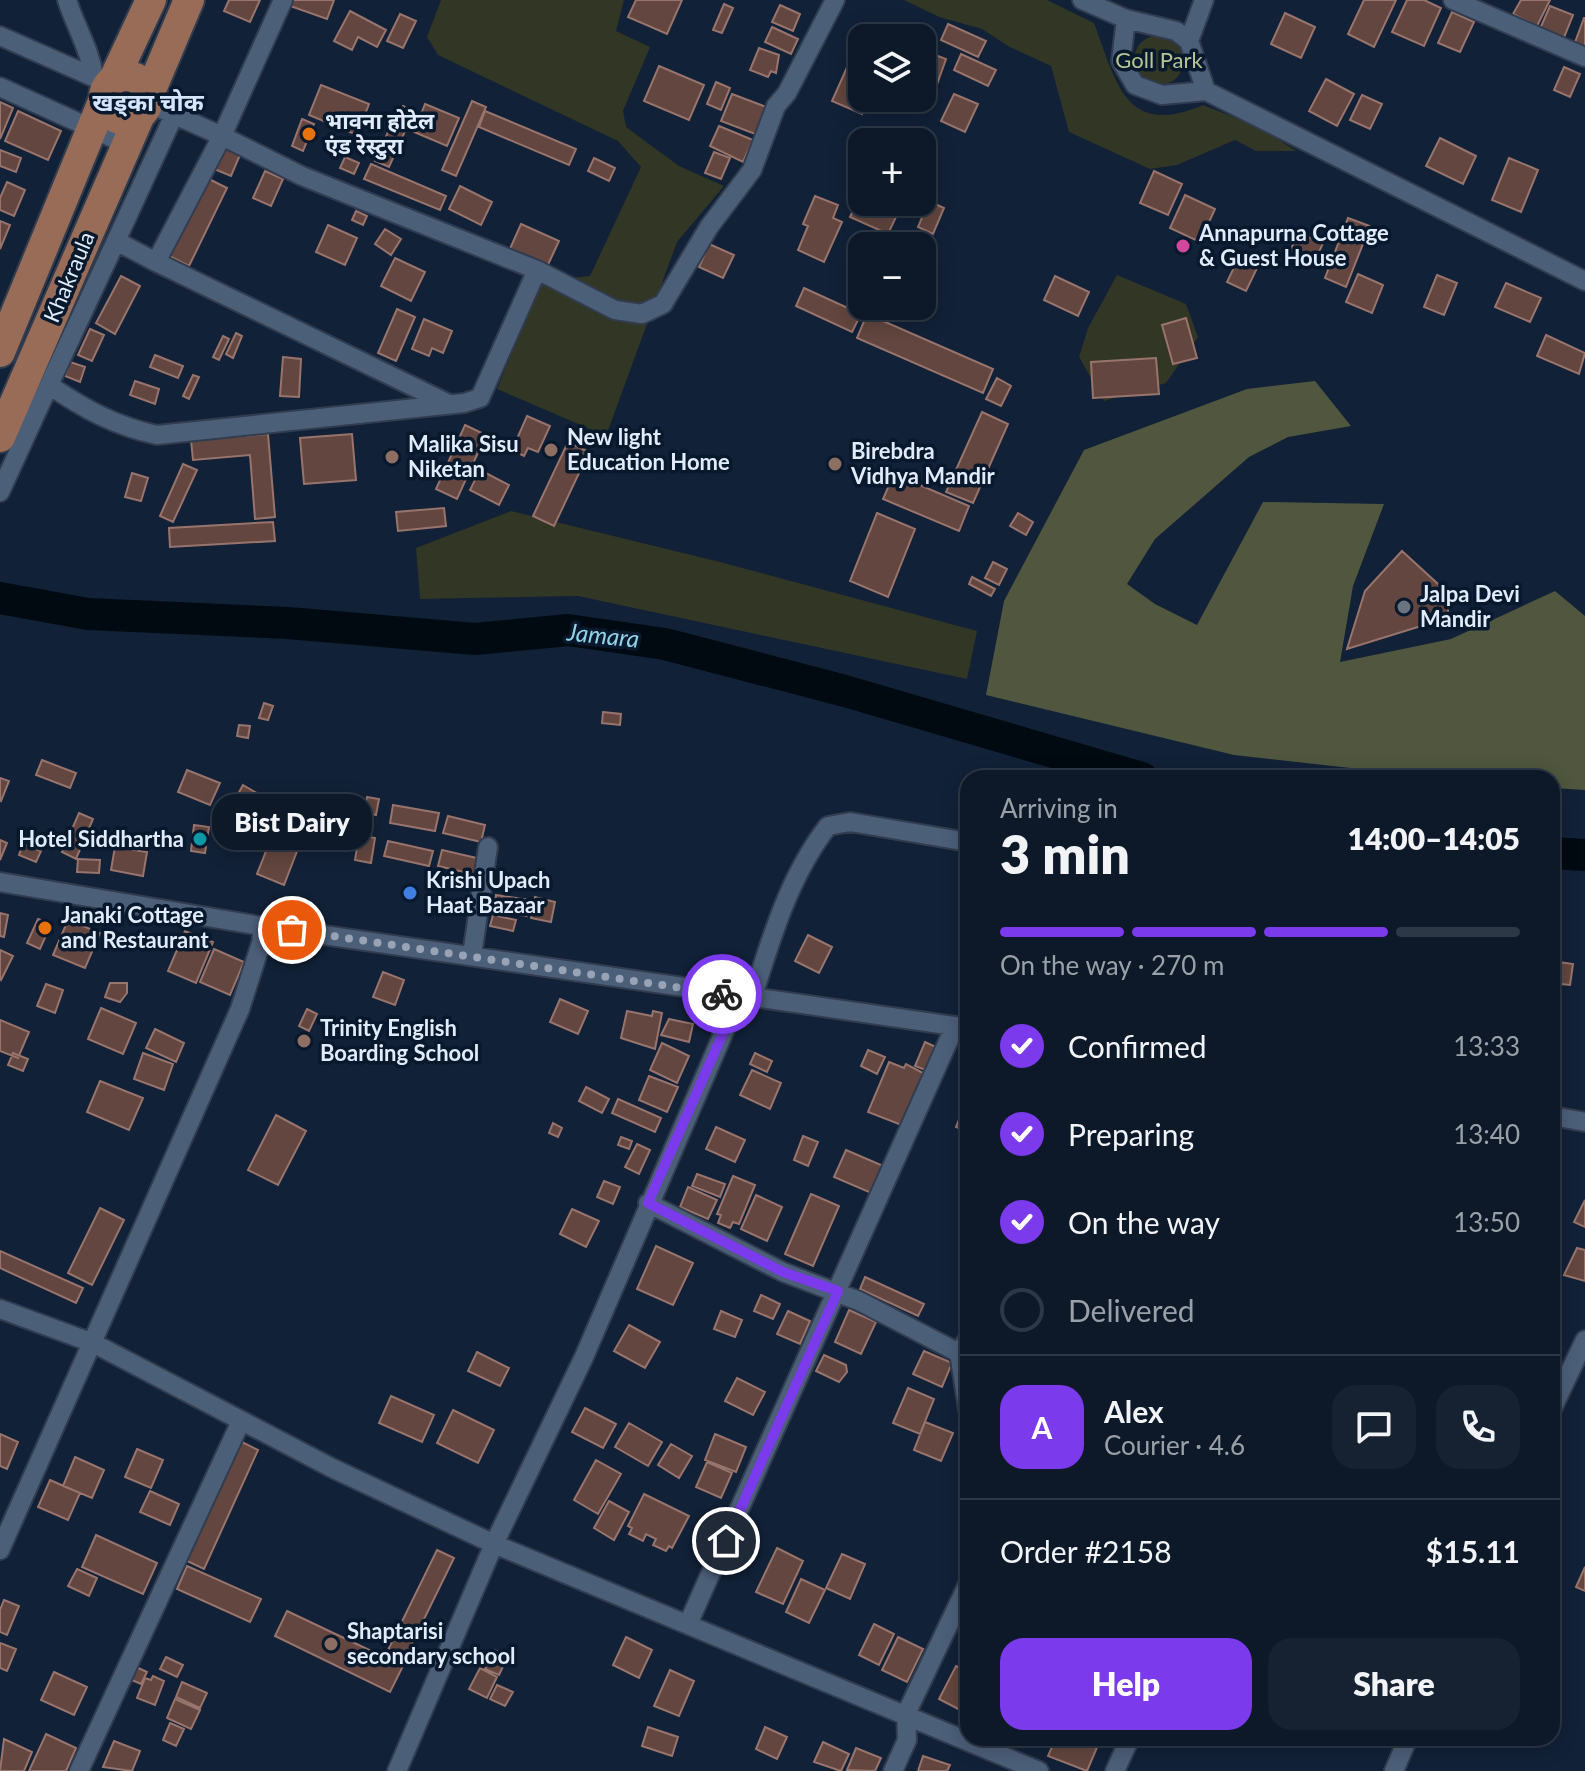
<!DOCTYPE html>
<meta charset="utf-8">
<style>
body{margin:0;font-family:Lato,"Noto Sans Devanagari",sans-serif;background:#162231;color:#f1f3f6;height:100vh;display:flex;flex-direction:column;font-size:30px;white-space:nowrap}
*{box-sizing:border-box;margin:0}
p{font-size:26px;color:#9aa0a8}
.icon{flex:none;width:44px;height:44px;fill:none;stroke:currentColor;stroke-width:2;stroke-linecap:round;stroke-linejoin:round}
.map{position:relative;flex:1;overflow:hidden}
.side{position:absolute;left:960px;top:770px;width:600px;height:976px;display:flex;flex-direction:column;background:#0d1929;border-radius:24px;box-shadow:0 4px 20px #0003,0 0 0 2px #2d3846}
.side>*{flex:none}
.tools{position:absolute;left:848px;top:24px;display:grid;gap:16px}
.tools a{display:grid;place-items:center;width:88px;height:88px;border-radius:16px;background:#0d1929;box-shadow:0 4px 20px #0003,0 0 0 2px #2d3846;font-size:40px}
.pin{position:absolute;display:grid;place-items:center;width:68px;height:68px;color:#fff;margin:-34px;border:4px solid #fff;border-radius:50%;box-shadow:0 2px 8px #0007}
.courier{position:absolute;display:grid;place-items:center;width:80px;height:80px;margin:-40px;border:6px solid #7c3aed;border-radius:50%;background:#fff;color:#222;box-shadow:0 2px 10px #0007}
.bubble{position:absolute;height:56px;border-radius:24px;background:#0d1929;box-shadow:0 4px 20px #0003,0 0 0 2px #2d3846;font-size:26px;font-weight:800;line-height:56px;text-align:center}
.summary em{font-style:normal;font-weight:800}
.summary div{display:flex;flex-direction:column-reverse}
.summary{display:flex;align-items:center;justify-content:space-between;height:136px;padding:0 40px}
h1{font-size:52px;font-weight:800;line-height:60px}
.bar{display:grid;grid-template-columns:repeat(4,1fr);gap:12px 8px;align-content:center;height:96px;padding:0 40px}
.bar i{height:10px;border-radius:6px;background:#2d3846}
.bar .current{background:#7c3aed}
.bar p{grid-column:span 4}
.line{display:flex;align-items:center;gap:20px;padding:0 40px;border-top:2px solid #2d3846}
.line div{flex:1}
.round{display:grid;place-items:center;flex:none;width:84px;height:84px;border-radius:24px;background:#162231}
ol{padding:0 40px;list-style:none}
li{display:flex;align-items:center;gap:24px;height:88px}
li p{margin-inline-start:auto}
li .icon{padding:8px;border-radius:50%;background:#7c3aed;color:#fff;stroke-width:4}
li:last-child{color:#9aa0a8}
li i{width:44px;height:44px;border:4px solid #2d3846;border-radius:50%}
.cta{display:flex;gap:16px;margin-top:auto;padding:16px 40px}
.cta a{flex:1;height:92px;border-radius:24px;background:#7c3aed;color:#fff;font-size:32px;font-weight:800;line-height:92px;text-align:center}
.cta a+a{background:#162231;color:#f1f3f6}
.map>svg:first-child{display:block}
</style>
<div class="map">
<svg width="1585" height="1771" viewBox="0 0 1585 1771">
<rect width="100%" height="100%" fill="#112137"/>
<path fill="#313625" d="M441,0H624L616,31L650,47L623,111L626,127L679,166L724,186L677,242L606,436L497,389L542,281L590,276L641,167L618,141L438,55L427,37Z
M904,0H1047L1094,23C1116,81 1125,139 1203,105L1261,128L1296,151H1256L1235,140L1177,165L1150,169L1069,132L1051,66L1008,46L982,29L939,17Z
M1134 60a25 25 0 1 1 50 0a25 25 0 1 1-50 0Z
M1117,275L1186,304L1198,337L1166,383L1104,401L1079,357L1088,328Z
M511,511L720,562L977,631L967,679L578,596L420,599L416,548Z"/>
<path fill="#50573e" d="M1315,381L1351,426L1288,437L1249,457L1155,539L1127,584L1155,604L1197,625L1263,502L1384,504L1353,586L1340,662L1451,639L1555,591L1585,616V790L1552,788V778H1440L1234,755L986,695L1004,601L1084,450L1247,389Z"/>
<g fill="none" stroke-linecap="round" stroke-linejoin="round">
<path stroke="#000a10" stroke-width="32" d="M0,598L88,614L288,623L475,639L568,630L665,644L845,691L1142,778
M1552,853L1585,855"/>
</g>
<path fill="#62463f" stroke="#99746c" stroke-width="2" d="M229,0H260L250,22L224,11Z
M292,0H334L327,19L290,6Z
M636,0H682L667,34L628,17Z
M1364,0H1396L1374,47L1348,34Z
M1407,0H1424L1441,8L1424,46L1392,32Z
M1521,0H1550L1537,26L1513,14Z
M724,4L733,8L722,33L713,30Z
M780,5L800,14L793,31L772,22Z
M1550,6L1573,15L1563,40L1539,31Z
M350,11L386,30L377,47L358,37L352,50L334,41Z
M1452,12L1474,22L1460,52L1438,43Z
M1285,13L1315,27L1301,58L1271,44Z
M400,14L416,21L403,48L387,41Z
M1584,18H1585V50L1574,45Z
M948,24L986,41L978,57L941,40Z
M772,27L798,39L791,54L765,42Z
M759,48L779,55L776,73L771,71L768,77L750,70Z
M925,51L946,59L930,104L915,98H922Z
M961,54L996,70L988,86L954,70Z
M848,65L862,71V98H869L862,114L832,101Z
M659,66L704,85L689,120L644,101Z
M1564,67L1580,74L1570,97L1554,90Z
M1326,79L1354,94L1337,126L1309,111Z
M716,82L730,88L721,110L707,104Z
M321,85L369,104L357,135L309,115Z
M732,94L774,110L763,137L721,121Z
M954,94L978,104L965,132L941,121Z
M1362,95L1382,104L1370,129L1350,120Z
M472,101L486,107L456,176L442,170Z
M0,102L13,108L0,139Z
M425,104L459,118L447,146L414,132Z
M403,106L416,113L411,125L397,118Z
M18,111L61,131L48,160L5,141Z
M485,111L576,149L569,165L479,127Z
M302,119L314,124L303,151L292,146Z
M392,123L406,129L389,167L375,161Z
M719,126L753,140L743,162L710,146Z
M1440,138L1476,156L1463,184L1426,166Z
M225,143L242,150L231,176L214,169Z
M0,150L21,158L16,172L0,166Z
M714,152L730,158L721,179L705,173Z
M345,157L359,163L354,174L340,168Z
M594,158L615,168L609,181L588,171Z
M1509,158L1538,170L1521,212L1492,200Z
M371,164L446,196L440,210L364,179Z
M265,171L283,179L271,206L253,198Z
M1154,171L1182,184L1168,215L1140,203Z
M207,178L227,188L189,266L169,256Z
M7,182L25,190L14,216L0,210V198Z
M460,186L492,202L481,225L449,209Z
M862,191V202H903L888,234L850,217Z
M1185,195L1215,209L1200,242L1170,228Z
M815,196L838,205L833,218L842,222L824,262L798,250L808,226L803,224Z
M929,201L944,208L933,234L918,227Z
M356,211L367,216L363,225L352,220Z
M1348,218L1370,226L1346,287L1325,278Z
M0,221L10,225L0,249Z
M521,224L559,241L546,269L509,251Z
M328,225L357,238L345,265L316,252Z
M385,229L401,239L391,255L375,244Z
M1298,233L1323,243L1313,266L1288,256Z
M709,244L734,255L723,278L699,267Z
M1241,253L1260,262L1246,291L1227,282Z
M395,258L425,272L411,301L381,286Z
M1358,274L1383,285L1372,313L1346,302Z
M1437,275L1457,283L1444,315L1424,307Z
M121,276L140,286L115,334L96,323Z
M1055,276L1089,292L1078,316L1044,300Z
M1506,283L1541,298L1530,322L1495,307Z
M804,288L861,314L852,332L796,306Z
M397,309L415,317L396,361L378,353Z
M867,314L993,369L983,393L857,338Z
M1186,318L1197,358L1173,364L1162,325Z
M424,319L452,331L443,353L432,348L429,356L412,349Z
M90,329L104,335L92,361L78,355Z
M236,333L242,336L233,358L226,354Z
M1546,335L1585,353L1579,374L1537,356Z
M223,336L229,339L219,360L213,357Z
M155,355L183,366L178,378L150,367Z
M283,357L301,359L299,397L280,396Z
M1156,358L1159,394L1093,398L1091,362Z
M70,362L85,367L80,382L65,376Z
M193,375L199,377L189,399L183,396Z
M997,378L1011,386L1001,406L986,399Z
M135,381L159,389L155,404L130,395Z
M982,412L1008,424L973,503L946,492Z
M527,416L550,426L538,452L528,448L524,456L512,450Z
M465,425L486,435L457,499L436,489Z
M268,434L275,517L255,519L250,455L193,460L191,440Z
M352,434L356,480L304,484L300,438Z
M568,442L589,452L554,526L533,516Z
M183,464L197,470L173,522L160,516Z
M480,470L509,485L499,505L470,490Z
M132,473L148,478L141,501L125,497Z
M894,474L969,506L959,531L883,499Z
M444,508L446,526L398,531L396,512Z
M877,513L915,529L888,597L850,581Z
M1018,513L1033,522L1026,535L1010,526Z
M273,522L275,541L170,547L169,528Z
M1402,551L1450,595L1447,618L1347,649L1365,591Z
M993,562L1007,569L999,585L985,578Z
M972,577L995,589L991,596L969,584Z
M264,703L273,706L268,720L259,718Z
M603,712L621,714L620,725L602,723Z
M239,725L250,726L248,738L237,736Z
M42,760L76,773L70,788L36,775Z
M187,770L220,783L210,805L178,792Z
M0,778L9,781L1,801L0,800Z
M243,785L265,798L253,819L231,807Z
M367,797L379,799L376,815L364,812Z
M393,805L439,813L435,831L390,823Z
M79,813L93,819L76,859L62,852Z
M448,816L485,825L481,842L443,833Z
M194,825L209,827L205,853L191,851Z
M359,835L375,838L371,863L355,860Z
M272,836L299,846L284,885L257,874Z
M0,840L7,843L0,860Z
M388,841L433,851L429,866L384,856Z
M23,844L41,851L36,862L19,855Z
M115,847L147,852L143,876L111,870Z
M442,850L481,859L477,875L438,866Z
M78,859L100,860L99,873L77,872Z
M496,895L530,900L527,916L494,911Z
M535,897L555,902L551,922L531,918Z
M0,913L8,915L4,937L0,936Z
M493,915L516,920L513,931L490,926Z
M38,919L51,924L40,949L27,943Z
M68,920L100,933L85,968L53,955Z
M185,931L213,942L196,983L168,971Z
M808,935L832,947L819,973L795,961Z
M214,949L244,962L230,995L200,982Z
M0,950L13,956L1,980L0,979Z
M1552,961L1573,964L1570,985L1552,983Z
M383,972L404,980L395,1005L373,997Z
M110,983H127V993L120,1002L105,997Z
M46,984L63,990L55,1013L37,1006Z
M560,999L588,1011L578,1034L550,1022Z
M101,1008L136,1023L123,1054L88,1039Z
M307,1009L317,1014L309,1031L299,1026Z
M627,1011L652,1016L653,1011L662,1013L655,1049L621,1038Z
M669,1019L693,1024L689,1042L661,1035Z
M0,1020L29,1032L18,1058L0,1051Z
M155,1029L184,1043L176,1062L146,1048Z
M925,1042L938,1048L928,1071L915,1066Z
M662,1043L689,1056L677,1083L650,1070Z
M868,1050L885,1057L877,1074L861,1066Z
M13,1053L28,1059L23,1071L8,1065Z
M143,1053L173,1064L164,1090L134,1079Z
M755,1053L772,1061L767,1072L750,1064Z
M889,1062L904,1068L906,1064L925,1074L904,1126L868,1112Z
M752,1070L781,1083L770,1109L740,1095Z
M649,1076L678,1087L667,1112L639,1100Z
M100,1081L143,1098L129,1130L87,1112Z
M586,1087L609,1099L602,1113L579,1101Z
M618,1099L661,1118L655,1132L612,1113Z
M965,1105L968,1107V1132L956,1127Z
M276,1115L306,1131L278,1185L248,1170Z
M553,1123L562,1128L558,1137L549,1133Z
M716,1127L745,1140L735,1162L706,1149Z
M803,1136L818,1142L808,1166L794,1160Z
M621,1137L632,1141L629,1149L618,1145Z
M637,1144L650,1150L639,1174L625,1167Z
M846,1150L888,1168L876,1195L834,1177Z
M697,1174L725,1184L720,1197L692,1186Z
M733,1176L755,1185L739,1224L733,1222L730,1228L718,1223L721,1215L717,1214Z
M604,1181L620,1187L613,1204L597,1197Z
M688,1187L717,1200L708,1219L680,1207Z
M811,1194L839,1206L813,1266L785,1254Z
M756,1195L782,1207L767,1241L741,1229Z
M1585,1200V1227L1574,1222Z
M100,1208L124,1220L92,1285L68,1273Z
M572,1209L599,1221L586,1247L560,1234Z
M656,1246L693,1263L673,1305L637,1289Z
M1577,1248L1585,1250V1281L1564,1275Z
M0,1251L83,1288L76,1303L0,1268Z
M865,1277L924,1304L918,1316L860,1289Z
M761,1295L780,1304L773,1319L754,1311Z
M849,1310L876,1322L861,1354L835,1342Z
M721,1311L742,1320L735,1337L714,1329Z
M788,1311L810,1321L800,1344L777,1334Z
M629,1325L660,1342L645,1368L614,1351Z
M924,1351L952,1363L942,1387L913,1374Z
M477,1352L509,1368L500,1386L468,1371Z
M824,1355L846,1365L847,1372L839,1382L816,1371Z
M737,1378L765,1392L753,1415L725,1401Z
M908,1388L934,1399L920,1434L893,1423Z
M391,1396L434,1415L422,1442L379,1423Z
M585,1408L616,1424L603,1448L572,1432Z
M453,1410L494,1430L478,1463L437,1443Z
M925,1422L953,1433L941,1461L914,1450Z
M629,1423L662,1442L648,1466L615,1447Z
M0,1434L18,1442L7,1469L0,1466Z
M715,1434L746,1447L736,1472L705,1460Z
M240,1441L258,1450L204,1569L185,1560Z
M671,1444L692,1456L679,1478L658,1465Z
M137,1449L163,1460L151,1488L125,1477Z
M75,1457L104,1470L92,1498L63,1486Z
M596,1460L621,1474L598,1514L574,1500Z
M707,1462L732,1473L721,1498L696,1487Z
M50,1480L80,1493L68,1520L38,1507Z
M150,1491L179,1504L170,1525L140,1512Z
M644,1494L689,1516L672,1548L669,1546L666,1551L653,1545L656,1539L646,1534L643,1541L629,1534L632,1528L628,1526Z
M609,1501L629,1512L614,1540L594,1528Z
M96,1535L157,1563L143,1594L82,1567Z
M777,1548L803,1561L783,1604L756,1592Z
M437,1550L454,1558L404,1660L387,1652Z
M842,1554L865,1564L850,1599L826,1588Z
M187,1566L261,1599L250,1622L177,1589Z
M1585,1567V1591L1576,1587Z
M77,1569L97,1578L89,1596L68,1586Z
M801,1579L825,1590L809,1623L786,1612Z
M4,1600L19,1606L7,1635L0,1632V1610Z
M287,1611L403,1666L390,1692L275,1636Z
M874,1624L894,1634L879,1665L859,1655Z
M626,1637L652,1650L639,1678L613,1665Z
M898,1637L923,1649L907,1682L882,1670Z
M0,1643L16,1649L7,1671L0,1668Z
M494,1650L508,1656L499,1675L485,1669Z
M166,1657L183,1665L177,1677L160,1669Z
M134,1666L147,1672L141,1684L129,1679Z
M956,1666L968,1672V1714L939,1699Z
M480,1668L497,1677L487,1698L469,1689Z
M670,1670L694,1681L679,1716L654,1706Z
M54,1672L87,1687L74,1715L41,1700Z
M153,1676L164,1681L155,1705L137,1698L145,1678L151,1680Z
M182,1682L207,1693L200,1708L176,1697Z
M497,1685L513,1692L505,1706L490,1699Z
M175,1699L200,1710L191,1729L167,1718Z
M170,1723L184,1729L176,1746L163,1740Z
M648,1727L678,1737L672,1756L642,1746Z
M765,1727L787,1737L777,1759L756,1749Z
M46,1734L76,1748L66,1771H29Z
M1056,1738H1101L1087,1771L1048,1756Z
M4,1739L32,1752L24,1771H0Z
M114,1741L140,1751L132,1771L103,1767Z
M823,1742L849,1754L841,1771L814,1762Z
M856,1748L881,1758L875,1771L847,1770Z
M923,1756L950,1765L947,1771H918Z"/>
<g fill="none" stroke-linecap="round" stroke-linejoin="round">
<defs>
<path id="minor" d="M67,0C76,28 89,47 94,76
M1082,0L1126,19L1176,31L1189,41L1206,91L1585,281
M1453,0L1585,57
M1126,19L1121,61L1135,85L1162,95L1206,91
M0,36L109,84
M1189,41L1204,0
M0,87L128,145
M148,103L222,136L283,0
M156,262L116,241L174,115
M49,385L116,241
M447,403L156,262L222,136L302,176L537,270L615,310L642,314L663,304L709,227L752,170L776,106L787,93L835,0
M0,492L49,385C84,409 115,426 157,435L464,403L480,398L537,270
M0,882L261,926L968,1028
M472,955L488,847
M752,999C771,939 789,876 828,826L850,822L968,842
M1552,1116L1585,1122
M648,1203L783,1272L859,1301L959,1353L968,1339
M0,1309L93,1343L332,1468L494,1544L1039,1771
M959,1353L968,1409
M1552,1409L1585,1340
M0,1550L240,1009L262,940L261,926
M688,1624L955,1026
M79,1771L241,1421
M397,1771L494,1544L584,1357L739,997
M893,1771L907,1740L906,1714L968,1584
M1115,1771L1130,1738
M1394,1771L1408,1738"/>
<path id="primary" d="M104 98a22 22 0 1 1 44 0a22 22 0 1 1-44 0Z
M114,79L151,0
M148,97L189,0
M0,352L104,99
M0,437L139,117"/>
</defs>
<use href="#minor" stroke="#313c4f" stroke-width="22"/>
<use href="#primary" stroke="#313c4f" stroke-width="34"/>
<use href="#minor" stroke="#4c5f79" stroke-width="18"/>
<use href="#primary" stroke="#986c56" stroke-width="30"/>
</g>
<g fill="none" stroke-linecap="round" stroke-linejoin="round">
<path stroke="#98a4b6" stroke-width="8" stroke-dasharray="0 14.4" d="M292,930L722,994"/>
<path stroke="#7c3aed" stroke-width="10" d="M722,994L739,997L648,1203L783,1272L838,1291L726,1541"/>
</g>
<g fill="#e8710a" stroke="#08182d" stroke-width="3">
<circle cx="309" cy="134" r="8"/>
<circle cx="45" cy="928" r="8"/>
</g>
<circle fill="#d1479c" stroke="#08182d" stroke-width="3" cx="1183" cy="246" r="8"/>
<g fill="#8d6e63" stroke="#08182d" stroke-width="3">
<circle cx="551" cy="450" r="8"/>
<circle cx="392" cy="457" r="8"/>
<circle cx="835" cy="464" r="8"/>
<circle cx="304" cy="1041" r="8"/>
<circle cx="331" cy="1644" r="8"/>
</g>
<circle fill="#6b7280" stroke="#08182d" stroke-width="3" cx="1404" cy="607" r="8"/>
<circle fill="#0f9aa8" stroke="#08182d" stroke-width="3" cx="200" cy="839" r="8"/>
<circle fill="#3f7fe0" stroke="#08182d" stroke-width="3" cx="410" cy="893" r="8"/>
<g text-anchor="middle" stroke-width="7" stroke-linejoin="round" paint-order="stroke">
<g font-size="22" fill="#b7c592" stroke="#08182d">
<text x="1159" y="68">Goll Park</text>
</g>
<g font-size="22" font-weight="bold" fill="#e0ebfb" stroke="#08182d" text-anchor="start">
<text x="325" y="129">भावना होटेल<tspan x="325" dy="25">एंड रेस्टुरा</tspan></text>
<text x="1199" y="241">Annapurna Cottage<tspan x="1199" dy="25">&amp; Guest House</tspan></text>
<text x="567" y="445">New light<tspan x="567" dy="25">Education Home</tspan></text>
<text x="408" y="452">Malika Sisu<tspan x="408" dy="25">Niketan</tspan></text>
<text x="851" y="459">Birebdra<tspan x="851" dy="25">Vidhya Mandir</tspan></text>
<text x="1420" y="602">Jalpa Devi<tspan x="1420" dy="25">Mandir</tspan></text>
<text x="184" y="847" text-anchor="end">Hotel Siddhartha</text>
<text x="426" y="888">Krishi Upach<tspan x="426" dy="25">Haat Bazaar</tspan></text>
<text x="61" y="923">Janaki Cottage<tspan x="61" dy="25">and Restaurant</tspan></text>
<text x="320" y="1036">Trinity English<tspan x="320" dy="25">Boarding School</tspan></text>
<text x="347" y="1639">Shaptarisi<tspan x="347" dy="25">secondary school</tspan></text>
</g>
<g font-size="22" fill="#e0ebfb" stroke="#08182d">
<text transform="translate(69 277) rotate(-67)" y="8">Khakraula</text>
</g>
<g font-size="24" font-weight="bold" fill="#d4e6fe" stroke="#08182d">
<text x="148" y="111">खड्का चोक</text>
</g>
<g font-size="24" font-style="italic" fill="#93d3e7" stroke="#08182d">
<text transform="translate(603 636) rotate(6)" y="8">Jamara</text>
</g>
</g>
</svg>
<div class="tools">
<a><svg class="icon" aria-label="layers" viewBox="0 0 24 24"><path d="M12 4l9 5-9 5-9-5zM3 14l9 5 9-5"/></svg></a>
<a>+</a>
<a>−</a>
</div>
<div class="pin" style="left:292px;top:930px;background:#ea580c"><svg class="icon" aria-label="bag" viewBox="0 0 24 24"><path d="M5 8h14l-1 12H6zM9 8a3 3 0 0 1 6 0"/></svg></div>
<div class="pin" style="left:726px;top:1541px;background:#1f2937"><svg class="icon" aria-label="home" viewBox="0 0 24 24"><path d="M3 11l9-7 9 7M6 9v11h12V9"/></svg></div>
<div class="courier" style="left:722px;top:994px"><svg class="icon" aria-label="bike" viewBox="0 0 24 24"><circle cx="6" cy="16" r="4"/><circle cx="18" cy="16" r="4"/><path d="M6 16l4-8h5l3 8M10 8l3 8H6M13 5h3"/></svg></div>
<div class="bubble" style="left:212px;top:794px;width:160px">Bist Dairy</div>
<section class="side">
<div class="summary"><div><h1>3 min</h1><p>Arriving in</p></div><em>14:00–14:05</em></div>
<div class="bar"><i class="current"></i><i class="current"></i><i class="current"></i><i></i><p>On the way · 270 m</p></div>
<ol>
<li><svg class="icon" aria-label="check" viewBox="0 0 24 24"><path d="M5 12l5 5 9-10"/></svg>Confirmed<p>13:33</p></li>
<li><svg class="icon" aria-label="check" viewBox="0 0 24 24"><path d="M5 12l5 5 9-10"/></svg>Preparing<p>13:40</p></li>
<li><svg class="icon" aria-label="check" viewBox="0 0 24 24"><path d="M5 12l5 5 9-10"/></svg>On the way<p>13:50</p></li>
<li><i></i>Delivered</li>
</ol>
<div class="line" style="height:144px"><b class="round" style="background:#7c3aed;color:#fff">A</b><div><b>Alex</b><p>Courier · 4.6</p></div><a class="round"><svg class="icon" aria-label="chat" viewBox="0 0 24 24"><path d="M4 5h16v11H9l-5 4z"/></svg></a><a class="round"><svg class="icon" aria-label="phone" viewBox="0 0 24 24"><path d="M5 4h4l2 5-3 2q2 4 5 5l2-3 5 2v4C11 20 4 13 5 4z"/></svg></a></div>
<div class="line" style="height:104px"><div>Order #2158</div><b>$15.11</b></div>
<div class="cta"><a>Help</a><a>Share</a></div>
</section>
</div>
